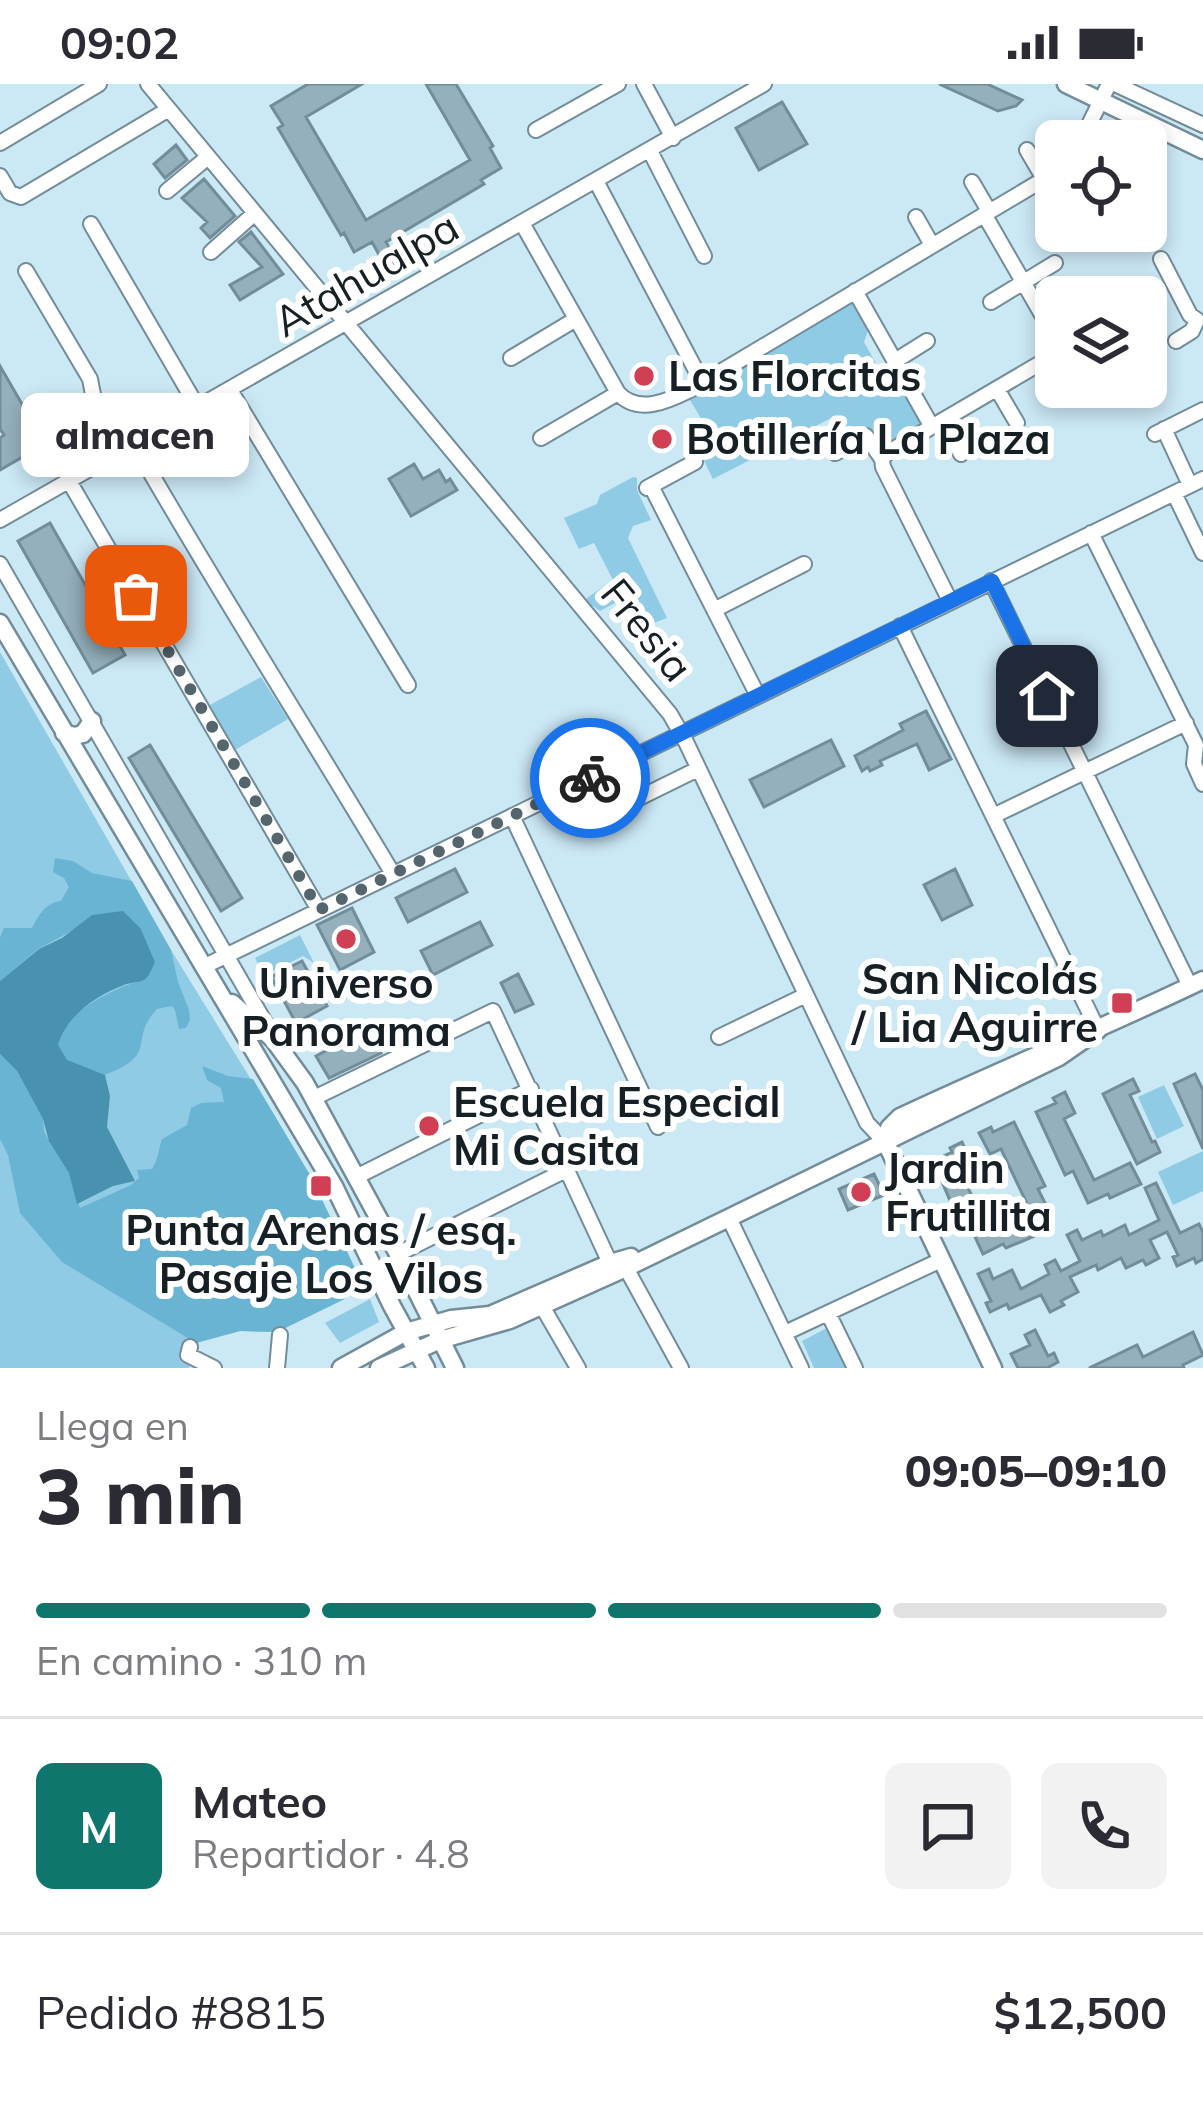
<!DOCTYPE html>
<html lang="es">
<meta charset="utf-8">
<style>
body{margin:0;font-family:Mulish,sans-serif;background:#f2f2f3;color:#2b2b33;height:100vh;display:flex;flex-direction:column;font-size:45px;white-space:nowrap}
*{box-sizing:border-box;margin:0}
p{font-size:39px;color:#7c7c81}
.icon{flex:none;width:66px;height:66px;fill:none;stroke:currentColor;stroke-width:2;stroke-linecap:round;stroke-linejoin:round}
.map{position:relative;height:1284px;overflow:hidden}
.panel{display:flex;flex-direction:column;background:#fff;flex:1}
.panel>*{flex:none}
.buttons{position:absolute;left:1035px;top:36px;display:grid;gap:24px}
.buttons a{display:grid;place-items:center;width:132px;height:132px;border-radius:18px;background:#fff;box-shadow:0 6px 18px #0003;font-size:60px}
.pin{position:absolute;display:grid;place-items:center;width:102px;height:102px;color:#fff;margin:-51px;border-radius:24px;box-shadow:0 6px 18px #0006}
.courier{position:absolute;display:grid;place-items:center;width:120px;height:120px;margin:-60px;border:9px solid #1a73e8;border-radius:50%;background:#fff;color:#222;box-shadow:0 3px 15px #0007}
.bubble{position:absolute;height:84px;border-radius:18px;background:#fff;box-shadow:0 6px 18px #0003;font-size:39px;font-weight:800;line-height:84px;text-align:center}
.summary em{font-style:normal;font-weight:800}
.summary div{display:flex;flex-direction:column-reverse}
.summary{display:flex;align-items:center;justify-content:space-between;height:204px;padding:0 36px}
h1{font-size:78px;font-weight:800;line-height:90px}
.bar{display:grid;grid-template-columns:repeat(4,1fr);gap:18px 12px;align-content:center;height:144px;padding:0 36px}
.bar i{height:15px;border-radius:9px;background:#e1e1e2}
.bar .current{background:#0f766e}
.bar p{grid-column:span 4}
.line{display:flex;align-items:center;gap:30px;padding:0 36px;border-top:3px solid #e1e1e2}
.line div{flex:1}
.round{display:grid;place-items:center;flex:none;width:126px;height:126px;border-radius:18px;background:#f2f2f3}
.status{display:flex;justify-content:space-between;align-items:center;height:84px;padding:0 60px;background:#fff;direction:ltr}
.status svg{height:33px;fill:currentColor}
.map>svg:first-child{display:block}
</style>
<div class="status"><b>09:02</b><svg viewBox="0 0 49 12"><path d="M0 12V9h3v3zM5 12V6h3v6zM10 12V3h3v9zM15 12V0h3v12zM26 1h20v11H26zM47 4h2v5h-2z"/></svg></div>
<div class="map">
<svg width="1203" height="1284" viewBox="0 0 1203 1284">
<rect width="100%" height="100%" fill="#cbe8f5"/>
<path fill="#90cbe5" d="M855,215L870,241L864,258L888,301L902,299L924,337L921,347L880,368L868,346L849,355L835,332L713,395L702,373L715,358L687,311Z
M633,393L637,394V406L651,436L633,442L628,454L667,534L651,540L634,509L600,527L586,517L587,514L613,496L594,459L579,465L564,434L597,420L600,411Z
M0,568L171,866L310,1091L365,1205L277,1248L240,1247L196,1259L189,1284H0Z
M261,593L288,635L235,666L210,621Z
M300,851L314,879L303,872L264,892L255,874Z
M1164,1001L1184,1042L1157,1055L1138,1013Z
M1203,1067V1107L1173,1121L1158,1088Z
M370,1215L379,1238L340,1259L325,1239Z
M829,1243L849,1284H814L802,1257Z"/>
<path fill="#6ab4d3" d="M55,774L73,777L92,789L132,797L171,866L178,898L189,926L190,936L186,944L179,945L175,926L172,922L157,925C127,957 161,969 105,991C92,985 71,984 62,971C38,939 121,900 144,896L155,878L141,845H75L38,865L0,897V853L4,844H32C39,831 45,819 61,817L69,803L64,794L53,788Z
M0,970L17,987L43,1035L44,1048L69,1088L80,1124L131,1101L139,1094L137,1086L152,1085C159,1074 158,1066 162,1055L187,1041L191,1024L201,1019L224,1018L221,1004L207,996L202,982L228,992L253,995L310,1091L365,1205L277,1248L240,1247L196,1259L62,1178L20,1129L8,1071L0,1055Z"/>
<path fill="#4892b0" d="M123,827L141,845L155,878C153,882 149,893 144,896C138,899 131,898 124,901C97,911 66,932 58,961L67,976L105,991L110,1012L107,1043L135,1097L113,1102L77,1120L69,1089L49,1057L43,1035L17,987L0,970V897L39,865L62,854L92,831Z"/>
<path fill="#94b0bc" stroke="#728d99" stroke-width="3" d="M308,0H362L306,33L366,136L470,76L426,0H456L493,62L490,64L501,84L481,96L484,100L386,158L399,181L385,189L379,180L383,178L372,158L354,168L344,149L341,151L278,44L283,41L271,22Z
M939,0H987L1022,16L1016,22L998,27Z
M782,18L807,60L759,86L736,44Z
M176,61L187,76L165,94L154,80Z
M204,95L235,132L210,154L201,144L207,138L182,114Z
M251,148L283,190L240,216L230,201L262,183L239,158Z
M0,282L45,360L0,386V354L4,351L0,345Z
M414,380L423,395L439,386L446,398L450,395L457,406L411,432L389,395Z
M50,439L125,571L93,589L18,457Z
M926,627L951,675L929,686L917,660L880,677L882,681L870,687L868,683L862,687L855,672L903,646L900,640Z
M831,656L844,682L764,723L750,696Z
M150,661L242,814L221,827L129,674Z
M455,785L467,808L408,838L396,814Z
M955,785L972,821L942,836L924,801Z
M352,824L374,868L340,886L317,841Z
M480,838L492,861L433,891L421,867Z
M302,877L327,922L296,939L271,893Z
M518,890L533,920L515,928L501,899Z
M369,944L381,969L329,994L316,972Z
M1195,990L1203,1006V1065L1174,1000Z
M1133,995L1139,1007L1130,1011L1152,1058L1155,1057L1160,1068L1137,1080L1103,1010Z
M1065,1008L1075,1029L1064,1035L1094,1096L1130,1079L1141,1100L1110,1114L1108,1110L1088,1119L1073,1087L1065,1091L1036,1028L1056,1019L1053,1014Z
M1014,1038L1045,1102L1038,1105L1053,1135L1034,1145L1037,1151L1006,1164L1003,1160L983,1170L968,1138L961,1142L933,1077L952,1068L950,1064L962,1058L972,1080L959,1086L989,1146L1007,1139L1031,1128L1001,1065L990,1070L979,1049L991,1043L993,1048Z
M874,1090L884,1111L848,1126L839,1105Z
M1156,1099L1180,1149L1199,1140L1203,1148V1175L1196,1179L1194,1174L1177,1182L1173,1173L1178,1171L1167,1148L1150,1156L1159,1174L1146,1181L1143,1176L1126,1184L1121,1174L1098,1186L1096,1181L1070,1193L1078,1208L1061,1217L1064,1221L1050,1228L1041,1211L1009,1225L1007,1220L990,1228L986,1219L991,1217L978,1190L989,1185L993,1195L1012,1186L1021,1205L1049,1190L1045,1181L1055,1176L1061,1187L1080,1177L1067,1151L1077,1146L1082,1156L1101,1147L1103,1152L1125,1141L1129,1151L1159,1136L1145,1104Z
M1035,1246L1048,1272L1054,1269L1058,1278L1047,1284H1018L1011,1270L1030,1261L1025,1251Z
M1193,1248L1203,1271L1183,1281L1184,1284H1089L1137,1261L1143,1273Z"/>
<g fill="none" stroke-linecap="round" stroke-linejoin="round">
<defs>
<path id="minor" d="M148,0L670,630L686,658L867,1039L886,1059
M644,0L673,54
M1115,0L1203,41
M536,46L618,0
M1081,57L1109,0
M0,59L99,0
M1027,66L1044,95
M650,67L704,172
M0,92L10,109L21,113L169,25
M596,97L702,298
M972,98L989,127
M167,107L208,73
M984,130L1056,255
M916,133L932,161
M522,139L618,309C638,331 668,317 690,306L1056,88
M91,140L198,324
M211,168L255,129
M1161,175L1190,231L1197,236
M26,187L90,295L97,331L119,368
M855,207L932,343
M991,218L1055,179
M1176,257L1192,247L1197,236
M511,274L576,235
M895,277L927,257
M1083,303L1093,309L1105,303
M997,305L1017,339
M230,306L408,601
M943,337L961,370
M1164,345L1190,401
M1155,350L1203,326
M541,354L618,309
M134,360C217,505 307,646 393,790
M835,369L866,352L882,375L883,383L950,517
M882,375L887,369L1056,270
M69,397L319,826
M651,402L758,612
M647,404L695,378
M1174,409L1203,469
M0,436L764,0
M1091,449L1196,661L1194,680L1203,700
M0,480L271,949
M991,497L1190,902
M714,526L804,480
M900,542L1098,946
M512,732L658,1043
M993,732L1186,639
M586,740L698,685
M203,883L1203,395
M719,953L806,911
M314,1014L493,927L610,1179
M356,1093L531,1005
M729,1134L801,1284
M398,1170L566,1086
M626,1184L681,1284
M542,1222L578,1284
M828,1229L855,1284
M785,1249L941,1176
M190,1263L188,1271L214,1284
M277,1284L280,1251"/>
<path id="major" d="M1066,0L1203,66
M0,539L334,1102L392,1222L426,1284
M64,649L74,652L83,650L92,637
M232,919L273,955L305,999L398,1170L455,1284
M886,1059L889,1044L900,1033C1000,986 1103,944 1203,896
M886,1059L993,1284
M341,1284L406,1248L451,1235L490,1231L610,1179L631,1173
M379,1284L440,1256L510,1236L626,1184L1059,973L1098,946"/>
</defs>
<use href="#minor" stroke="#728d99" stroke-width="18"/>
<use href="#major" stroke="#728d99" stroke-width="21"/>
<use href="#minor" stroke="#fff" stroke-width="14"/>
<use href="#major" stroke="#fff" stroke-width="16"/>
</g>
<g fill="none" stroke-linecap="round" stroke-linejoin="round">
<path stroke="#55656d" stroke-width="12" stroke-dasharray="0 21.6" d="M136,512L319,826L590,694"/>
<path stroke="#1a73e8" stroke-width="15" d="M590,694L992,497L1047,612"/>
</g>
<g fill="#d03f53" stroke="#fff" stroke-width="4.5">
<circle cx="644" cy="292" r="12"/>
<circle cx="662" cy="355" r="12"/>
<circle cx="346" cy="855" r="12"/>
<rect x="1110" y="907" width="24" height="24" rx="6"/>
<circle cx="429" cy="1042" r="12"/>
<rect x="309" y="1090" width="24" height="24" rx="6"/>
<circle cx="861" cy="1108" r="12"/>
</g>
<g text-anchor="middle" stroke-width="12" stroke-linejoin="round" paint-order="stroke">
<g font-size="42" fill="#151f24" stroke="#fff">
<text transform="translate(366 190) rotate(-30)" y="15">Atahualpa</text>
<text transform="translate(647 546) rotate(51)" y="15">Fresia</text>
</g>
<g font-size="42" font-weight="bold" fill="#151f24" stroke="#fff" text-anchor="start">
<text x="668" y="307">Las Florcitas</text>
<text x="686" y="370">Botillería La Plaza</text>
<text x="1098" y="910" text-anchor="end">San Nicolás<tspan x="1098" dy="48">/ Lia Aguirre</tspan></text>
<text x="346" y="914" text-anchor="middle">Universo<tspan x="346" dy="48">Panorama</tspan></text>
<text x="453" y="1033">Escuela Especial<tspan x="453" dy="48">Mi Casita</tspan></text>
<text x="885" y="1099">Jardin<tspan x="885" dy="48">Frutillita</tspan></text>
<text x="321" y="1161" text-anchor="middle">Punta Arenas / esq.<tspan x="321" dy="48">Pasaje Los Vilos</tspan></text>
</g>
</g>
</svg>
<div class="buttons">
<a><svg class="icon" aria-label="locate" viewBox="0 0 24 24"><circle cx="12" cy="12" r="6"/><path d="M12 2v4M12 18v4M2 12h4M18 12h4"/></svg></a>
<a><svg class="icon" aria-label="layers" viewBox="0 0 24 24"><path d="M12 4l9 5-9 5-9-5zM3 14l9 5 9-5"/></svg></a>
</div>
<div class="pin" style="left:136px;top:512px;background:#ea580c"><svg class="icon" aria-label="bag" viewBox="0 0 24 24"><path d="M5 8h14l-1 12H6zM9 8a3 3 0 0 1 6 0"/></svg></div>
<div class="pin" style="left:1047px;top:612px;background:#1f2937"><svg class="icon" aria-label="home" viewBox="0 0 24 24"><path d="M3 11l9-7 9 7M6 9v11h12V9"/></svg></div>
<div class="courier" style="left:590px;top:694px"><svg class="icon" aria-label="bike" viewBox="0 0 24 24"><circle cx="6" cy="16" r="4"/><circle cx="18" cy="16" r="4"/><path d="M6 16l4-8h5l3 8M10 8l3 8H6M13 5h3"/></svg></div>
<div class="bubble" style="left:21px;top:309px;width:228px">almacen</div>
</div>
<section class="panel">
<div class="summary"><div><h1>3 min</h1><p>Llega en</p></div><em>09:05–09:10</em></div>
<div class="bar"><i class="current"></i><i class="current"></i><i class="current"></i><i></i><p>En camino · 310 m</p></div>
<div class="line" style="height:216px"><b class="round" style="background:#0f766e;color:#fff">M</b><div><b>Mateo</b><p>Repartidor · 4.8</p></div><a class="round"><svg class="icon" aria-label="chat" viewBox="0 0 24 24"><path d="M4 5h16v11H9l-5 4z"/></svg></a><a class="round"><svg class="icon" aria-label="phone" viewBox="0 0 24 24"><path d="M5 4h4l2 5-3 2q2 4 5 5l2-3 5 2v4C11 20 4 13 5 4z"/></svg></a></div>
<div class="line" style="height:156px"><div>Pedido #8815</div><b>$12,500</b></div>
</section>
